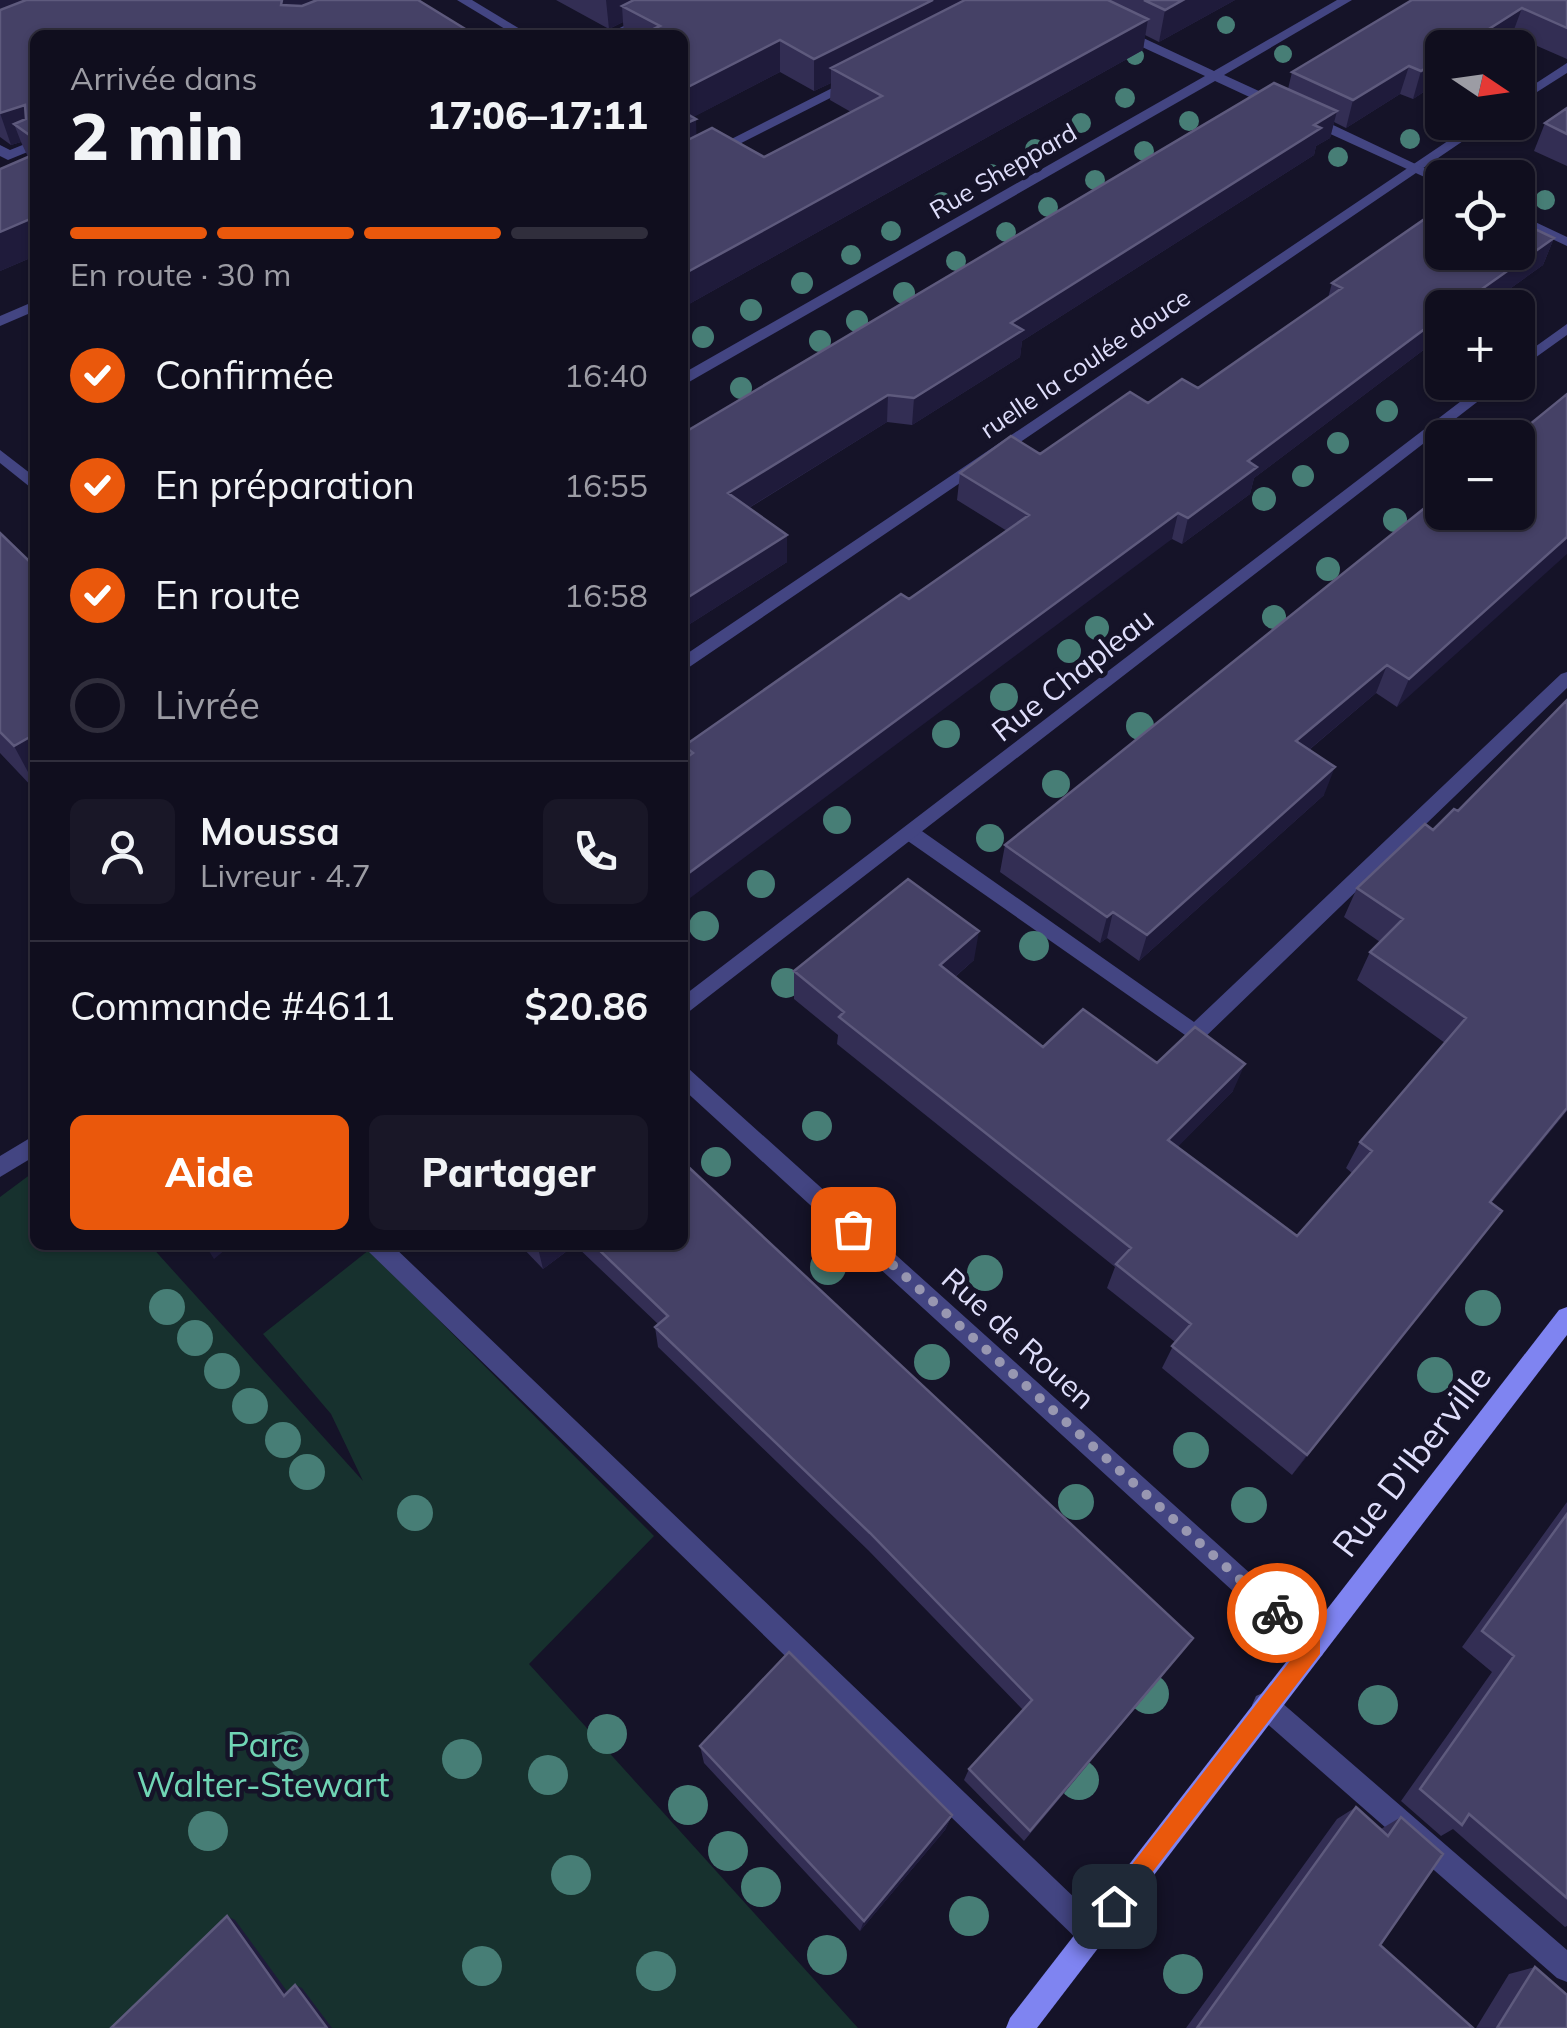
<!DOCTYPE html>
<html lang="fr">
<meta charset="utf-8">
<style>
body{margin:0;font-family:Mulish,sans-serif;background:#191727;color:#f1f3f6;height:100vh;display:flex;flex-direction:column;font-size:38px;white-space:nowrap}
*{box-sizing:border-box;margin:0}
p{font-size:32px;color:#9c9ca4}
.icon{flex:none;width:55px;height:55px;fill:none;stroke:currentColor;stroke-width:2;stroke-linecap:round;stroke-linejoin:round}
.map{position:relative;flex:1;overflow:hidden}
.drawer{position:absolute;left:30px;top:30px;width:658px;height:1220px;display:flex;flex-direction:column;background:#100e1e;border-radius:15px;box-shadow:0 2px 8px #0004,0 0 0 2px #302e3c}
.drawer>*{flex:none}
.needle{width:65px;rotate:103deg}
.fabs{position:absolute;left:1425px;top:30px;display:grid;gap:20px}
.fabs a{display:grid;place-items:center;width:110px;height:110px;border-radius:15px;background:#100e1e;box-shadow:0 2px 8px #0004,0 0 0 2px #302e3c;font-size:50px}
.pin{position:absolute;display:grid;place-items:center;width:85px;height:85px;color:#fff;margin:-42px;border-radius:20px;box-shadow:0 5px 15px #0006}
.courier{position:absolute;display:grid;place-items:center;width:100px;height:100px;margin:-50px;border:8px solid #ea580c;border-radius:50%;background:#fff;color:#222;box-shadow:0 2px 12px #0007}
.summary em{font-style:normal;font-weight:800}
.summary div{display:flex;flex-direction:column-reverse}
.summary{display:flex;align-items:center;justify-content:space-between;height:170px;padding:0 40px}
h1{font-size:65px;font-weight:800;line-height:75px}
.bar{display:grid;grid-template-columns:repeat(4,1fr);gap:15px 10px;align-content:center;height:120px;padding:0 40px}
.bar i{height:12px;border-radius:8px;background:#302e3c}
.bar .on{background:#ea580c}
.bar p{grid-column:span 4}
.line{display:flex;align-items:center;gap:25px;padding:0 40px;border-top:2px solid #302e3c}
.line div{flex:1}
.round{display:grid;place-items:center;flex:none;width:105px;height:105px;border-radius:15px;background:#191727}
ol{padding:0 40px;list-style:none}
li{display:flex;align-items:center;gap:30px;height:110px}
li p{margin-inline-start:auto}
li .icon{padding:10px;border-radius:50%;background:#ea580c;color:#fff;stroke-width:4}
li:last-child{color:#9c9ca4}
li i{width:55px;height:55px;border:5px solid #302e3c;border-radius:50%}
.action{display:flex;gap:20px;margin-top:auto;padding:20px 40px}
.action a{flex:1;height:115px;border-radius:15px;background:#ea580c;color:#fff;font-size:40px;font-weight:800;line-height:115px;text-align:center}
.action a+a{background:#191727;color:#f1f3f6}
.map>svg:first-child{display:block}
</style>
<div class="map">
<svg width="1567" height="2028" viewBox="0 0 1567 2028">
<rect width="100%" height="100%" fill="#151328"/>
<path fill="#17312e" d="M35,1171V1245H150L363,1481L331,1414L263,1334L369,1250L654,1536L529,1664L858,2028H0V1197Z"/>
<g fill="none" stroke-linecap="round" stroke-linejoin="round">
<path fill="#434582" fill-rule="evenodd" d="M1567,63V73L1518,104V95Z
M854,77L860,81L858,84L682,173V164Z
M1476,122H1491L682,672V657Z
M35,140V149L8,160L0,156V145L10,150Z
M1567,672V688L1202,1040L1195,1042L905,839L903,834L905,829H919L1194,1022L1561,674Z
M366,1245H392L1102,1924L1106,1934L1102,1944L1092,1948L1082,1944L369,1252Z
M1265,1692L1274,1696L1567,1950V1982L1557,1978L1256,1714L1252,1705L1256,1696Z"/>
<path fill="#434582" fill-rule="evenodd" d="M457,0H472L530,35H515Z
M678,0H694L621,35H605Z
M1337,0H1352L1224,75L1281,101V107H1271L1215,81L682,386V374L1205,76L1116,35V29H1124L1214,71Z
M1302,115H1312L1445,178H1442V185L1302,121Z
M1518,214L1567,237V246L1518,223Z
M35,301V311L0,326V316Z
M1567,324V335L1518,370V359Z
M1486,382H1503L682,1017V997Z
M0,450L35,477V491L0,463Z
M682,1066L689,1069L1322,1638L1325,1647L1322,1656L1313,1659L1304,1656L682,1088Z
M35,1135V1156L0,1177V1156Z"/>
<path fill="#7f84f1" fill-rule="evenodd" d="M1567,1307V1335L1037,2028H1006L1010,2018L1559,1310Z"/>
</g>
<g fill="#477e76">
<circle cx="1226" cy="25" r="9"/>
<circle cx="1283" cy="54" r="9"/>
<circle cx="1135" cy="56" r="9"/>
<circle cx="1125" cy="98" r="10"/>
<circle cx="1189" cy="121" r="10"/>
<circle cx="1081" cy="123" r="10"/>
<circle cx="1410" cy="139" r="10"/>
<circle cx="1035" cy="149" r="10"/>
<circle cx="1144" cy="151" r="10"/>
<circle cx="1338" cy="157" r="10"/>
<circle cx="991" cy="174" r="10"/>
<circle cx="1095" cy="180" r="10"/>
<circle cx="1545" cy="200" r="10"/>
<circle cx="942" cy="202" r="10"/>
<circle cx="1048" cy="207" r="10"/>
<circle cx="891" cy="231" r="10"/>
<circle cx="1006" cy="232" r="10"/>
<circle cx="851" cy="255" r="10"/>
<circle cx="956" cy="261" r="10"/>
<circle cx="802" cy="283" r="11"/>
<circle cx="904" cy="293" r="11"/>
<circle cx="751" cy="310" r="11"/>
<circle cx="857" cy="321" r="11"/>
<circle cx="703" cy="337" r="11"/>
<circle cx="820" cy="341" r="11"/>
<circle cx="741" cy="388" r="11"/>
<circle cx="1387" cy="411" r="11"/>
<circle cx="1338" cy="443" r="11"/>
<circle cx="1303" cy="476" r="11"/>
<circle cx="1264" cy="499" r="12"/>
<circle cx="1395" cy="520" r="12"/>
<circle cx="1328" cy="569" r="12"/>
<circle cx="1274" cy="617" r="12"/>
<circle cx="1097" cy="628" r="12"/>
<circle cx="1069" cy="651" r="12"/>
<circle cx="1004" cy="697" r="14"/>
<circle cx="1140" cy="726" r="14"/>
<circle cx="946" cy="734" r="14"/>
<circle cx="1056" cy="784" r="14"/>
<circle cx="837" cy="820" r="14"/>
<circle cx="990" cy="838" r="14"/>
<circle cx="761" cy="884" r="14"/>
<circle cx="704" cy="926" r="15"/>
<circle cx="1034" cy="946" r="15"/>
<circle cx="786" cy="983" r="15"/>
<circle cx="817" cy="1126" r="15"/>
<circle cx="716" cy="1162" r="15"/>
<circle cx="828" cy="1267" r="18"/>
<circle cx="985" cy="1273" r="18"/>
<circle cx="167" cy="1307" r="18"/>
<circle cx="1483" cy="1308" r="18"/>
<circle cx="195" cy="1338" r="18"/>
<circle cx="932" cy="1362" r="18"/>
<circle cx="222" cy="1371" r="18"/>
<circle cx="1435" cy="1375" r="18"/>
<circle cx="250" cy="1406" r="18"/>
<circle cx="283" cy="1440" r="18"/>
<circle cx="1191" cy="1450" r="18"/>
<circle cx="307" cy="1472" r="18"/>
<circle cx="1076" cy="1502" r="18"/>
<circle cx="1249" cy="1505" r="18"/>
<circle cx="415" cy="1513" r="18"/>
<circle cx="1149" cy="1694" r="20"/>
<circle cx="1378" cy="1705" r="20"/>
<circle cx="607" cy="1734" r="20"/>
<circle cx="289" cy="1751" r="20"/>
<circle cx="462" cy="1759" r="20"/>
<circle cx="548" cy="1775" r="20"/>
<circle cx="1079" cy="1780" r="20"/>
<circle cx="688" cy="1805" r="20"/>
<circle cx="208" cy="1831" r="20"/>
<circle cx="728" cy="1851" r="20"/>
<circle cx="571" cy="1875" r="20"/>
<circle cx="761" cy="1887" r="20"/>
<circle cx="969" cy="1916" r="20"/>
<circle cx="827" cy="1955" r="20"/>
<circle cx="482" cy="1966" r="20"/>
<circle cx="656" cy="1971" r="20"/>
<circle cx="1183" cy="1974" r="20"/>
</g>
<path fill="#332e54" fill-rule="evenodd" d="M0,0L35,35V256L0,271V169L28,157L21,142L11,145L0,137Z
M556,0H1235L1159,42L1145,35L1143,50L682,308V35H624L623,22L609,29ZM780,72L814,91L831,83L830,100L851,112L764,157L696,136V119L693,117Z
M1412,0H1567V59L1512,35L1442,48V80L1413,99L1400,94L1346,128L1334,122L1330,138L1316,146L1314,155L1022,341L1020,357L912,425L887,422L749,508L787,535V562L682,629V434L1288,89L1292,72Z
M1567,108V166L1534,151L1545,123Z
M1554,238L1543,265L1483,308H1442V336L1254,478L1250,494L1182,544L1172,539L685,759L684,746L909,599L1007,531L957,500L960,473L1040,454L1148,403L1198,388L1328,298L1332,283Z
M1518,512L1397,707L1376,693L1309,750L1324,795L1139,961L1107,938L1100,943L1000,872L1005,845Z
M0,533L30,562L35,560V790L0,753Z
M1567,700V1111L1491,1203L1502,1211L1483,1235L1292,1475L1162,1368L1175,1342L1107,1288L1115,1267L837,1044L838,1035L794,999V971L974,960L955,977L1043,1047L1157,1063L1233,1091L1177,1147L1297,1236L1352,1173L1346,1168L1360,1142L1445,1043L1357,980L1370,952L1380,942L1344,917L1357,888L1458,811Z
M520,1245H575L543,1269Z
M575,1245H682L1182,1652L1024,1841L964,1780L969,1769L1023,1710L868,1550L658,1347L655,1327L658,1324Z
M1567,1502V1926L1565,1927L1453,1829L1441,1836L1401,1801L1492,1672L1462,1647Z
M700,1746L952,1815L945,1830L860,1931L704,1763Z
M1356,1807L1381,1829L1401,1817L1380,1945L1473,2028H1186L1337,1819Z
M1535,1967L1567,2028H1476L1509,1974Z"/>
<path fill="#1f1b3b" d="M0,0H77L0,31Z
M282,0H352L290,32L281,5Z
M606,0H669L622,6L623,22L609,29Z
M933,0H993L831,68V83L814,91V59Z
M1183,0H1235L1159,42L1165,10Z
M1522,8L1512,35L1493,48H1459Z
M1148,19L1143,50L682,308V275Z
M780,40V72L682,123V90Z
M1442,58V80L1413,99L1421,71Z
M1409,66L1400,94L1346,128L1353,100Z
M25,105L34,138L14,124L21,142L11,145L0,113Z
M1337,111L1330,138L1316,146L1314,155L1022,341L1020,357L912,425L914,398L1011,323Z
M696,119L697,151L682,159V125Z
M35,217V256L0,271V232Z
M1554,238L1543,265L1483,308H1455Z
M1442,316V336L1254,478L1250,494L1182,544L1188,518L1248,461Z
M888,395L887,422L729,520L728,493Z
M1178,513L1172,539L682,904V878Z
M787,535V562L682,629V601Z
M1567,537V554L1397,707L1409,679Z
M1387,665L1376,693L1286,769L1296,741Z
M35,734V785L14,746Z
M1335,767L1324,795L1139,961L1147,935Z
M1113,912L1107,938L1100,943L1107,917Z
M979,931L974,960L936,993L940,965Z
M1245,1064L1233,1091L1159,1166L1168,1140Z
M1567,1108V1111L1472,1227L1490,1202Z
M1502,1211L1483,1235L1292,1475L1307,1455Z
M205,1245H231L214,1259Z
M541,1245H575L543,1269L538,1248Z
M952,1815L945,1830L860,1931L864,1921Z
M227,1916L235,1920L292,1998L284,1996Z
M295,1985L302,1988L332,2028H327Z"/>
<path fill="#454166" stroke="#5e5a7d" stroke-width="2.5" d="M26,0H282L281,5L302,6L317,0H418L475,35H35V139L14,124L26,119L25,105L0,113V10Z
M634,0H933L814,59L780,40L682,90V35H641L660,26L622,6Z
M965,0H1108L1148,19L682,275V143L712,128L764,157L882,96L831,68Z
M1144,0H1183L1165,10Z
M1412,0H1567V28L1522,8L1459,48H1442V58L1421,71L1409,66L1353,100L1292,72Z
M1274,83L1337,111L1314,125L1321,128L1011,323L1023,330L914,398L888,395L728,493L787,535L682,601V434Z
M1567,108V134L1545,123Z
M682,111L696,119L682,125Z
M35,154V217L0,232V169Z
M1442,207V252H1518V221L1554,238L1455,308H1442V316L1248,461L1257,467L1188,518L1178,513L682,878V761L693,753L684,746L901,594L909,599L1029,515L960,473L1011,436L1040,454L1130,392L1148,403L1182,379L1198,388L1342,288L1332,283Z
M1567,394V537L1409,679L1387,665L1296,741L1335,767L1147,935L1113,912L1107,917L1005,845L1442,494V512H1518V438H1513Z
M0,533L30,562L35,560V734L14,746L0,732Z
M1567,700V1108L1490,1202L1502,1211L1307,1455L1172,1346L1191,1324L1116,1264L1131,1248L839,1017L844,1012L794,971L908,879L979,931L940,965L1043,1047L1083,1009L1157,1063L1195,1027L1245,1064L1168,1140L1297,1236L1372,1151L1360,1142L1466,1018L1370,952L1403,919L1357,888L1425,824L1433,830L1454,809L1458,811Z
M682,1161L1193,1638L1030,1831L969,1769L1032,1700L870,1533L655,1327L668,1316L594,1245H682Z
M1567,1514V1898L1469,1814L1462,1825L1420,1789L1514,1656L1482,1631Z
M789,1652L952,1815L864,1921L700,1746Z
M1356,1807L1388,1836L1401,1817L1443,1854L1380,1945L1473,2028H1197Z
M227,1916L284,1996L295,1985L327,2028H111Z
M1535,1967L1567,1995V2028H1497Z"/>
<path fill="#ea580c" d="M1277,1603L1320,1640V1654L1121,1913L1114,1916L1106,1913L1103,1906L1106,1898L1300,1648L1266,1613Z"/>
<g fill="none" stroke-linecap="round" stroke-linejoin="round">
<path stroke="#9897b1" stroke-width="10" stroke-dasharray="0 18" d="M853,1229L1277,1613"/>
</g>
<g text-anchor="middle" stroke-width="9" stroke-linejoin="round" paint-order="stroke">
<g font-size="25" fill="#dfdefb" stroke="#151328">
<text transform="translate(1003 171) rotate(-30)" y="9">Rue Sheppard</text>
<text transform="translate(1085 363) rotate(-34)" y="9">ruelle la coulée douce</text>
</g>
<g font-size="30" fill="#dfdefb" stroke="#151328">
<text transform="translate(1073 675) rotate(-38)" y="10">Rue Chapleau</text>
<text transform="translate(1018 1339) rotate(42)" y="10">Rue de Rouen</text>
</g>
<g font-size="35" fill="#dfdefb" stroke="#151328">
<text transform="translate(1412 1461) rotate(-52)" y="12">Rue D'Iberville</text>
</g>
<g font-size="35" fill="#70d5b5" stroke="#151328">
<text x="263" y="1757">Parc<tspan x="263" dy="40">Walter-Stewart</tspan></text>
</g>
</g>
</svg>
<div class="fabs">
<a><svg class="needle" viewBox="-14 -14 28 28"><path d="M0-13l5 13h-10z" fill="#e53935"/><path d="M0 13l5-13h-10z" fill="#9c9ca4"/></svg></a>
<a><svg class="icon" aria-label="locate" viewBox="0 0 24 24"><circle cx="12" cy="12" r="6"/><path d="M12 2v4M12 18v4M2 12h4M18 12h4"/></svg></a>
<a>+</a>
<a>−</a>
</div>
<div class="pin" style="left:853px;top:1229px;background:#ea580c"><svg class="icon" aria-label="bag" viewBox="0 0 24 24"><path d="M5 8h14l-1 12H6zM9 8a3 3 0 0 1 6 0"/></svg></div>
<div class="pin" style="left:1114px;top:1906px;background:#1f2937"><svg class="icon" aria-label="home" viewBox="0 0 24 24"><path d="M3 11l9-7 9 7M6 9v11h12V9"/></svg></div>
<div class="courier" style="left:1277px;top:1613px"><svg class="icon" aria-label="bike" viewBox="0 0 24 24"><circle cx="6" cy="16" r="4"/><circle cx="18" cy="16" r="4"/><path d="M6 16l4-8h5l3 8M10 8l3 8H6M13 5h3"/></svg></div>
<section class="drawer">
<div class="summary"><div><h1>2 min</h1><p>Arrivée dans</p></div><em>17:06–17:11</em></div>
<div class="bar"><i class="on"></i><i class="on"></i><i class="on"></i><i></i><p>En route · 30 m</p></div>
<ol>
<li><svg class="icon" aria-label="check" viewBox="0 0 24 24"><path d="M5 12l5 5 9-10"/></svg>Confirmée<p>16:40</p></li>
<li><svg class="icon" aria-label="check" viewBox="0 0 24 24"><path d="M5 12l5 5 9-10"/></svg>En préparation<p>16:55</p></li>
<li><svg class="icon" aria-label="check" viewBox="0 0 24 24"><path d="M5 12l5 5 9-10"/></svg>En route<p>16:58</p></li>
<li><i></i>Livrée</li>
</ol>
<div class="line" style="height:180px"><a class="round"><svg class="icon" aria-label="person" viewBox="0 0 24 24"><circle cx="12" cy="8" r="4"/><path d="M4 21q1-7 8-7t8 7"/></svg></a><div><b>Moussa</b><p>Livreur · 4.7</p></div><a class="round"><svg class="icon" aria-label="phone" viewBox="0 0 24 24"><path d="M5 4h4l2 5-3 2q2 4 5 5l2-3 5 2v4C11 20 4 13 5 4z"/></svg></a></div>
<div class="line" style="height:130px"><div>Commande #4611</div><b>$20.86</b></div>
<div class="action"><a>Aide</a><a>Partager</a></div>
</section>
</div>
